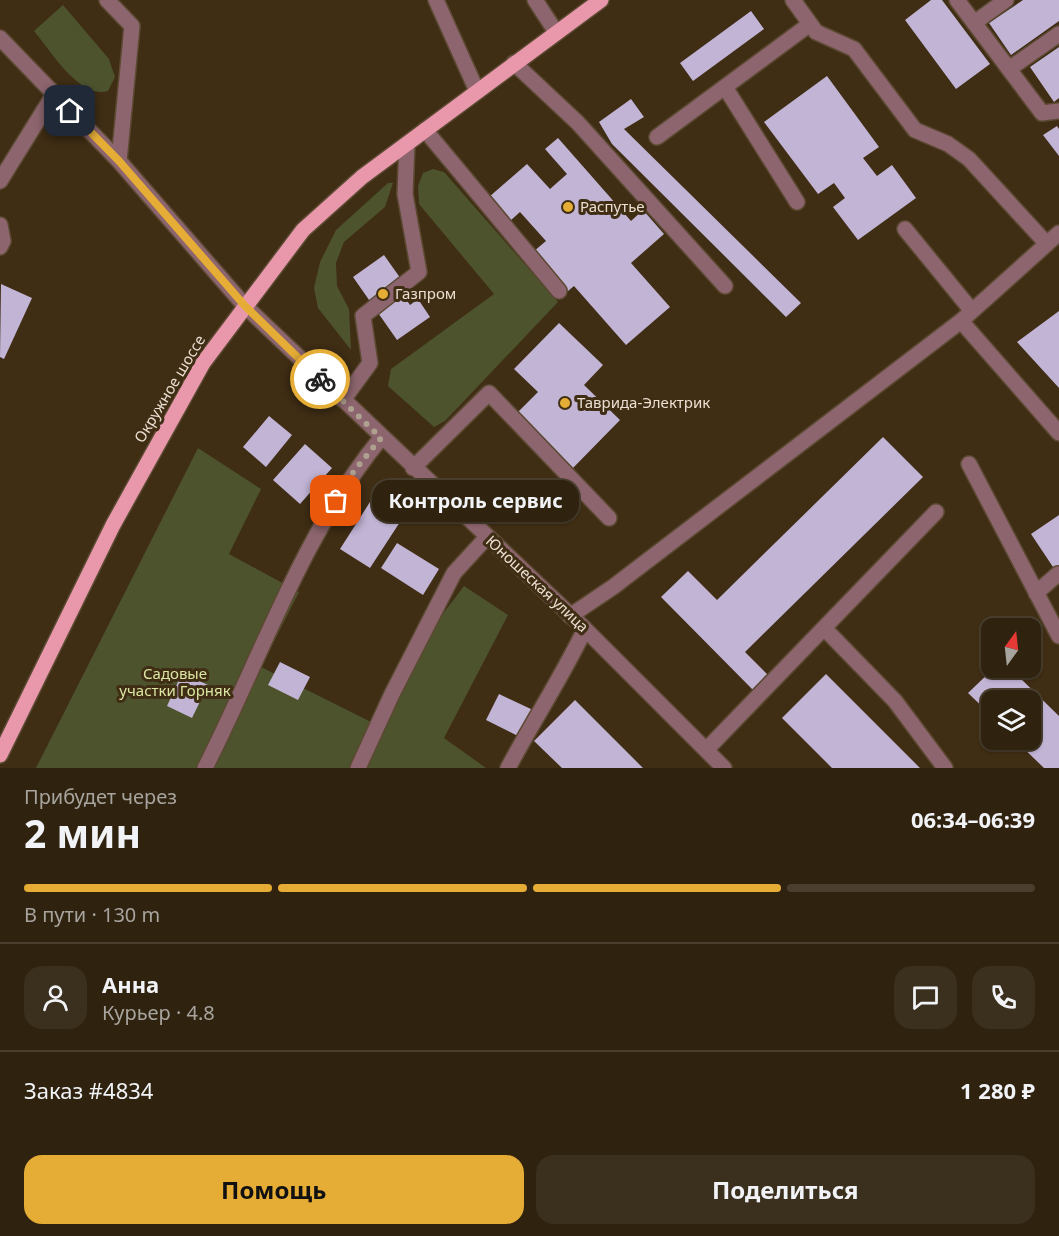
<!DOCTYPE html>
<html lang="ru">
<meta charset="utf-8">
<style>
body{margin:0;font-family:"Noto Sans",sans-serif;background:#3b2f1d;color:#f1f3f6;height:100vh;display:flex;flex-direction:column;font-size:22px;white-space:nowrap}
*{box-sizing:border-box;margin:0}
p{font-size:20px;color:#a7a49e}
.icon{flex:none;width:33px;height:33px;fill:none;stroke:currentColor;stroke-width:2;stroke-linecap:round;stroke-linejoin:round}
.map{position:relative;height:768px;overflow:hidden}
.drawer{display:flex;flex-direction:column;background:#2f220f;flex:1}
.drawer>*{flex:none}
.needle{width:39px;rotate:15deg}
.buttons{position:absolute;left:981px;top:618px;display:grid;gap:12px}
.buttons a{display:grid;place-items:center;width:60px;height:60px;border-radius:12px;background:#2f220f;box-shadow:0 2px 4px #0004,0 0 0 2px #4a3f2f;font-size:30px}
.pin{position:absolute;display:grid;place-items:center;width:51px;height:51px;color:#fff;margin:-26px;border-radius:12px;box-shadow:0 3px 9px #0006}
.courier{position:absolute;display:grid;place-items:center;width:60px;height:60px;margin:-30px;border:4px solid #e5ad36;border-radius:50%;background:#fff;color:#222;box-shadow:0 2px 8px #0007}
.bubble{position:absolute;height:42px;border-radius:18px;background:#2f220f;box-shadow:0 2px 4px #0004,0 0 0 2px #4a3f2f;font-size:20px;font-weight:700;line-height:42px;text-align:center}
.summary em{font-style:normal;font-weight:700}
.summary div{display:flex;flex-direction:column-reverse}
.summary{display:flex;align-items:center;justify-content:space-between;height:102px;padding:0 24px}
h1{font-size:39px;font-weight:700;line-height:45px}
.bar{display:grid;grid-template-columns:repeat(4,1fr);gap:9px 6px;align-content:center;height:72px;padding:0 24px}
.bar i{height:8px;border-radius:4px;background:#4a3f2f}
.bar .active{background:#e5ad36}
.bar p{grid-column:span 4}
.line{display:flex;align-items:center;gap:15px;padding:0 24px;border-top:2px solid #4a3f2f}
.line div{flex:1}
.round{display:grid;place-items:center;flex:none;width:63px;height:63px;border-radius:18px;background:#3b2f1d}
.primary-button{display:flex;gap:12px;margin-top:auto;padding:12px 24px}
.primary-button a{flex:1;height:69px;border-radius:18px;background:#e5ad36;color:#111;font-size:24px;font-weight:700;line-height:69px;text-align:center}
.primary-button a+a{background:#3b2f1d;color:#f1f3f6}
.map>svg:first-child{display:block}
</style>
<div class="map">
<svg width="1059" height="768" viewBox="0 0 1059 768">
<rect width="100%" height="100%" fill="#3f2d14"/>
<path fill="#4d532d" d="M63,5L109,59L115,77L108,91C80,100 51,51 34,31Z
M433,169L444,172L558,302L445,421L434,427L388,386L391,369L494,294L419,204L418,186L423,173Z
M388,183H393L385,207L344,242L336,263L337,286L349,309L351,350L318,308L314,288L320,262L336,230Z
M198,448L261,489L229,554L299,592L261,667L385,729L432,628L464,586L508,615L444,738L486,768H36Z"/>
<path fill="#c1b4d5" d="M931,0H942L990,64L956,89L905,20Z
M1023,0H1059V21L1011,55L989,23Z
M751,11L764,29L693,81L680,63Z
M1059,47V98L1054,102L1030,67Z
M827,76L879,147L863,158L877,176L892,165L916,198L858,240L833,207L845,198L834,183L818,194L764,122Z
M631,99L644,117L624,129L801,303L786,317L612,144L599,122Z
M1057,126L1059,129V156L1043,135Z
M558,138L631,221L643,210L664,234L631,263L670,307L626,345L574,286L568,291L533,252L546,241L520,212L510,221L489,197L527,164L550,189L567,174L545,149Z
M384,255L401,279L395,283L410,305L418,299L430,317L397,340L353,277Z
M1,284L32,298L4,359L0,357Z
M1059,311V388L1017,342Z
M559,323L603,365L584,385L620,420L573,468L517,413L538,392L514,369Z
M269,416L292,435L266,467L243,447Z
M883,437L923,477L745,652L768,675L753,690L661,597L688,571L717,600Z
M305,444L332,468L300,504L273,480Z
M370,502L400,522L370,568L340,549Z
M1059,515V576L1031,534Z
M397,543L439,569L423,595L381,568Z
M280,662L310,677L298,700L268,685Z
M994,668H1010L1059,716V768H1044L1015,740H1030V700H992V716L968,693Z
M182,673L208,685L192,718L167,706Z
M826,674L920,768H832L782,718Z
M499,694L533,710L520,737L486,720Z
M575,700L643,768H562L534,741Z"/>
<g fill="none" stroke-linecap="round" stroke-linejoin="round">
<defs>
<path id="minor" d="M107,0L132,26L119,161
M436,0L477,91
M535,0L556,32
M793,0L816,32L854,49L915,130L948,144L969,159L1047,244
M957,0L1042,113L1059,111
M974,23L1006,0
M0,38L119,161L245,306L585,629L724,768
M514,63L578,123L725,286
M1009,69L1059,34
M725,87L797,202
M425,130L559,291
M657,137L810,24
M0,181L54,94
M0,225L3,241L0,247
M905,229L972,311
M961,321L1059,233
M343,400L370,363L363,316L419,272L405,194L407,144
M969,464L1059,636
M413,468L489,393L609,518
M1036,593L1058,574
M570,616L613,587L961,321L1059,433
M824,628L895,701L945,768
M706,750L936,512
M205,768C261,658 302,534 381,438
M358,768L392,694L454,573L487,537
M508,768C533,721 562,677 585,629"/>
<path id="major" d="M0,755L113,525L203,363L303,230L362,177L601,0"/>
</defs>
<use href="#minor" stroke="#5b4932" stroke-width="18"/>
<use href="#major" stroke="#5b4932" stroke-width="18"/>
<use href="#minor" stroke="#8d656e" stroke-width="15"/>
<use href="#major" stroke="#e998ab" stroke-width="15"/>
</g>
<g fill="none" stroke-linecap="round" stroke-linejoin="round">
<path stroke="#afa18f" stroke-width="6" stroke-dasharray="0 10.8" d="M320,379L381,438L354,471L336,501"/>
<path stroke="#e5ad36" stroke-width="8" d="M70,111L119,161L245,306L320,379"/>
</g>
<g fill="#e5ad36" stroke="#3f2d14" stroke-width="2">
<circle cx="568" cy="207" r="6"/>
<circle cx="383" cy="294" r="6"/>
<circle cx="565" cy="403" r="6"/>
</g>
<g text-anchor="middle" stroke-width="6" stroke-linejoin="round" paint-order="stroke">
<g font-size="15" fill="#ebdfd1" stroke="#3f2d14" text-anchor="start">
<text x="580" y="212">Распутье</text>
<text x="395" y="299">Газпром</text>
<text x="577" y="408">Таврида-Электрик</text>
</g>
<g font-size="15" fill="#ebdfd1" stroke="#3f2d14">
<text transform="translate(170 389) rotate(-59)" y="5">Окружное шоссе</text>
<text transform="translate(537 584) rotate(43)" y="5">Юношеская улица</text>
</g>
<g font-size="15" fill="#dbe6a3" stroke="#3f2d14">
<text x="175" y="679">Садовые<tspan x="175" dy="17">участки Горняк</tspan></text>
</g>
</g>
</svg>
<div class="buttons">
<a><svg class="needle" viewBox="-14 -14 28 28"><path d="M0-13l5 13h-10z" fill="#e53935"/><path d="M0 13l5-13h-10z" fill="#a7a49e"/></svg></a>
<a><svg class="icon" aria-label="layers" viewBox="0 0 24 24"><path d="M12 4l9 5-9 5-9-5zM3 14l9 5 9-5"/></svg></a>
</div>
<div class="pin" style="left:336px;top:501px;background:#ea580c"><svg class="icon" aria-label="bag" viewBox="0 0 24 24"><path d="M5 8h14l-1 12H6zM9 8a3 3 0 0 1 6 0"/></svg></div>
<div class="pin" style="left:70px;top:111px;background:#1f2937"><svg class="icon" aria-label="home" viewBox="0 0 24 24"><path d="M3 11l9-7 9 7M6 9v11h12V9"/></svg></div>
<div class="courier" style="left:320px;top:379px"><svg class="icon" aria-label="bike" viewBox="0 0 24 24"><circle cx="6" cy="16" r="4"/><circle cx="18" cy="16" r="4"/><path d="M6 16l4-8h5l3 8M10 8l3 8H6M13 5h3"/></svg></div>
<div class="bubble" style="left:372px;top:480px;width:207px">Контроль сервис</div>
</div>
<section class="drawer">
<div class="summary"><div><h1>2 мин</h1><p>Прибудет через</p></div><em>06:34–06:39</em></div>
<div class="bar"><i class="active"></i><i class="active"></i><i class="active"></i><i></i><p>В пути · 130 m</p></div>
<div class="line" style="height:108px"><a class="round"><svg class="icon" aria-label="person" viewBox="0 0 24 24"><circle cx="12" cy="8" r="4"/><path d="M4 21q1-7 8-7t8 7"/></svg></a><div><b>Анна</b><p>Курьер · 4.8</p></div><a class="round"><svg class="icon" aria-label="chat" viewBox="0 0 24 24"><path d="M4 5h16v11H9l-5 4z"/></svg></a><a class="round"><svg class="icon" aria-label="phone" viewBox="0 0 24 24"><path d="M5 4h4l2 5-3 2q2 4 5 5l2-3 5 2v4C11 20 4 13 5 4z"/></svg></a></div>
<div class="line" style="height:78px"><div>Заказ #4834</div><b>1 280 ₽</b></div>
<div class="primary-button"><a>Помощь</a><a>Поделиться</a></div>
</section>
